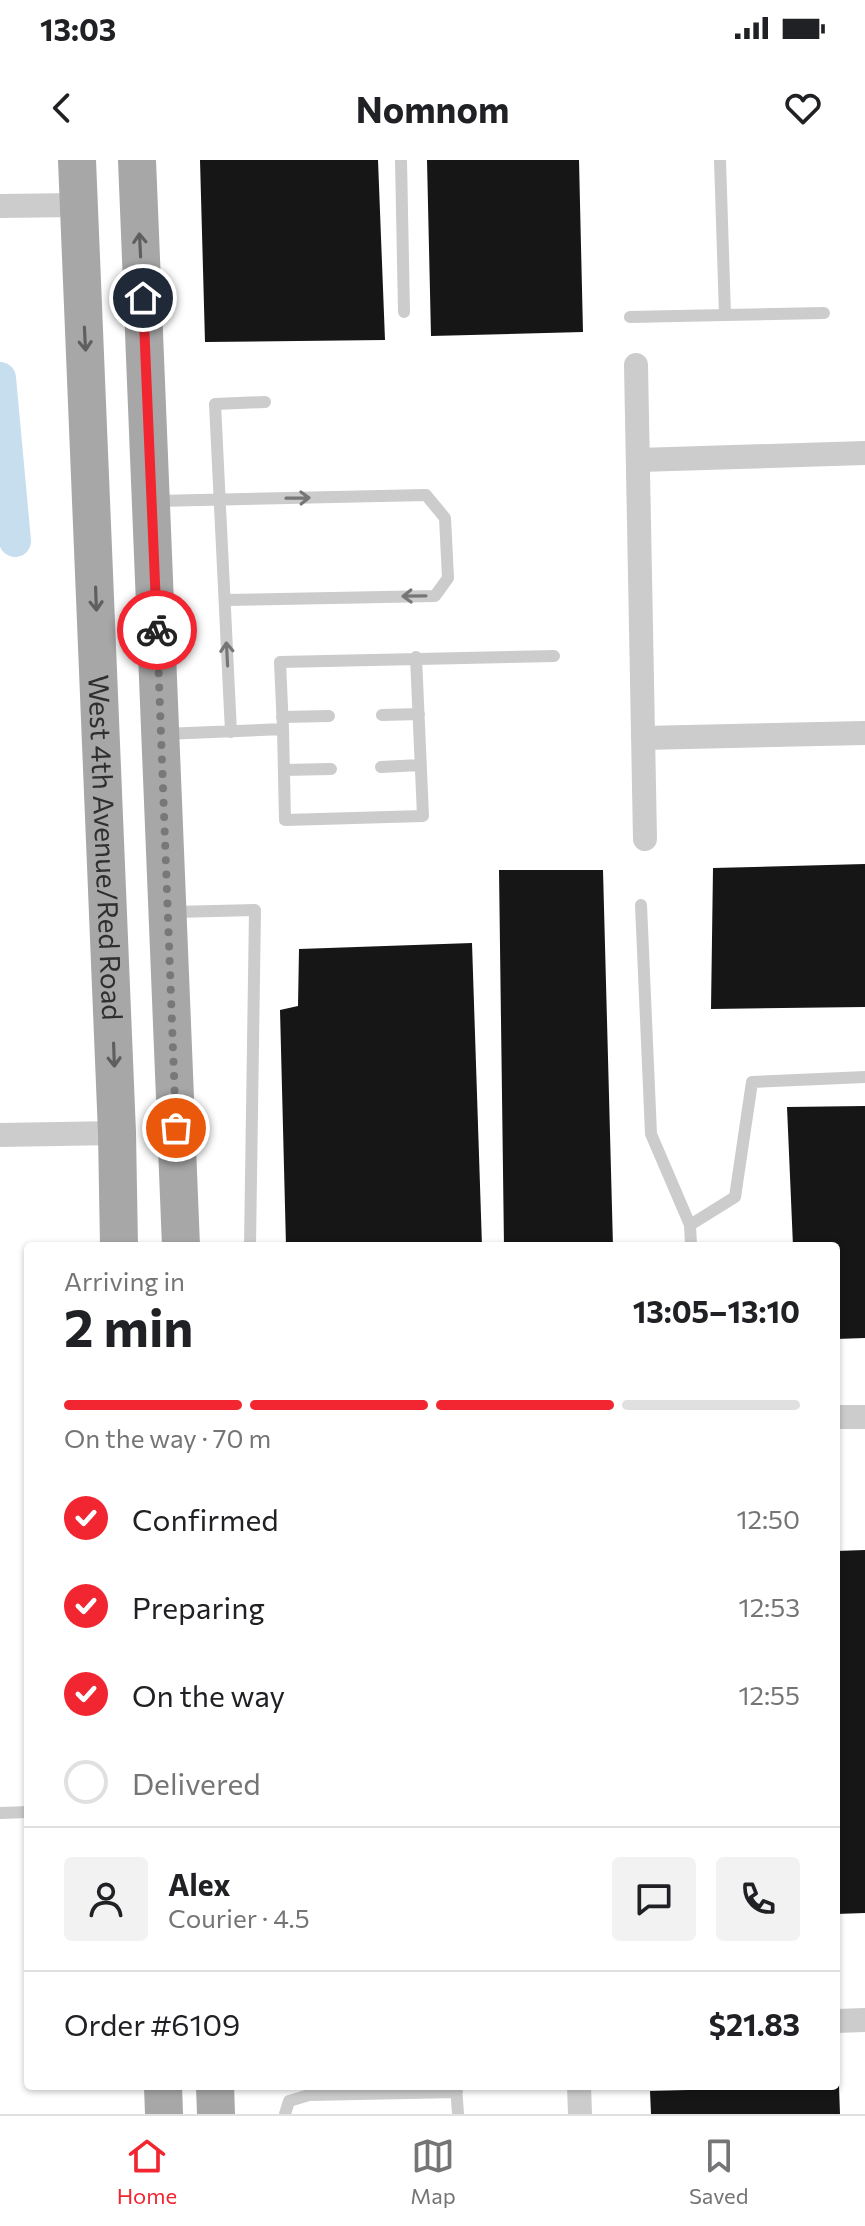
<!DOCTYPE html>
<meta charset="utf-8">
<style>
body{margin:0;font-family:Commissioner,sans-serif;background:#f2f2f2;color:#202124;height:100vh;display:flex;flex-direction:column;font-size:30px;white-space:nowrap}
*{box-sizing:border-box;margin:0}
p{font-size:26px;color:#757577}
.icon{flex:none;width:44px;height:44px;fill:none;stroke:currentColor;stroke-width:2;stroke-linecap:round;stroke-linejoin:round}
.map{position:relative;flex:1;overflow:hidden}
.details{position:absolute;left:24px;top:1082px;width:816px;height:848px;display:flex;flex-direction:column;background:#fff;border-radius:8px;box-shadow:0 2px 6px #0004}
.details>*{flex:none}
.pin{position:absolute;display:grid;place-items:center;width:68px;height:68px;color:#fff;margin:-34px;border:4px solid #fff;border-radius:50%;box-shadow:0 2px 8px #0007}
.courier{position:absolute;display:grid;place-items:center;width:80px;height:80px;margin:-40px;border:6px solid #f12631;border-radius:50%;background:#fff;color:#222;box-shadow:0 2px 10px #0007}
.head em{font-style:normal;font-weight:700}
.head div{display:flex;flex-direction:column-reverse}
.head{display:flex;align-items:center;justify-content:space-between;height:136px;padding:0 40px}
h1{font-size:52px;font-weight:700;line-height:60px}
.bar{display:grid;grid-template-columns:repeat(4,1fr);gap:12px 8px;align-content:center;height:96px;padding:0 40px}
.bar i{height:10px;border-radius:6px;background:#e0e0e0}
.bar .active{background:#f12631}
.bar p{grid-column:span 4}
.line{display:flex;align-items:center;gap:20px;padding:0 40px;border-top:2px solid #e0e0e0}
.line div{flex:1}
.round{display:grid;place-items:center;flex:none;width:84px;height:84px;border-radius:8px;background:#f2f2f2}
ol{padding:0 40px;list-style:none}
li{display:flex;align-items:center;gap:24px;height:88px}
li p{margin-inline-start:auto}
li .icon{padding:8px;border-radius:50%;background:#f12631;color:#fff;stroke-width:4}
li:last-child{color:#757577}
li i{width:44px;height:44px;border:4px solid #e0e0e0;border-radius:50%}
.status{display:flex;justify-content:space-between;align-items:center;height:56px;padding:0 40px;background:#fff;direction:ltr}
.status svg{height:22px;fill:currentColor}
header{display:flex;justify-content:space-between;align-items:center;height:104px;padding:0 40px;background:#fff;font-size:36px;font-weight:700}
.tab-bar{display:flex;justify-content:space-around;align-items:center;height:112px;border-top:2px solid #e0e0e0;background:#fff;font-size:22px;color:#757577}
.tab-bar a{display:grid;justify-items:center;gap:4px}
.tab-bar .active{color:#f12631}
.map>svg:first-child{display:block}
</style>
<div class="status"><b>13:03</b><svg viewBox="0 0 49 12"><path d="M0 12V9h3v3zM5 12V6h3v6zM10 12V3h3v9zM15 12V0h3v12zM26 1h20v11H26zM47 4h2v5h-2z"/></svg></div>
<header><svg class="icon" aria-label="back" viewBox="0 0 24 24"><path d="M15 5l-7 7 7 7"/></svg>Nomnom<svg class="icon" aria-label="heart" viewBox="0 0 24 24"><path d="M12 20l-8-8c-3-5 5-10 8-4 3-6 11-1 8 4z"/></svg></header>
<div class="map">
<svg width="865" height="1954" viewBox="0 0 865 1954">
<rect width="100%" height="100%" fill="#fff"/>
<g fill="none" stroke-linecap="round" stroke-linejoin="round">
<path stroke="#c6deee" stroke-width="32" d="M0,218L15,381"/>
</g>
<path fill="#161616" d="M200,0H378L385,180L205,182Z
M427,0H579L583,172L431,176Z
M865,704V847L711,849L713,708Z
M499,710H603L613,1086H504Z
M472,783L482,1086H286L280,850L298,846L299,789Z
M865,946V1178L836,1179V1086H793L787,947Z
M865,1390V1753L836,1754V1391Z
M839,1926L840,1954H651L650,1931Z"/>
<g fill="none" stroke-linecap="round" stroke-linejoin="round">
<path stroke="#ccc" stroke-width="12" d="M401,0L404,152
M720,0L725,155L824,153
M630,157L725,155
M155,341L426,335L445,358L448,418L435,436L225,440
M382,555L419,554
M282,557L329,556
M283,569L285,660L423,656L416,497
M231,572L215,244L265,242
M164,574L283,569L280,502L554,496
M381,607L420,605
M284,610L331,609
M641,745L651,974L690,1065
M174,752L255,750L250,1086
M691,1086L690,1065L735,1037L752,922L865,917
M0,1653L28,1652
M456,1926L458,1954
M285,1954L289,1941L309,1935L457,1932"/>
<path stroke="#ccc" stroke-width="24" d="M0,46L78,45
M636,205L645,679
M639,300L865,293
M643,578L865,573
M0,975L117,973
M836,1257H865
M836,1861L865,1860
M579,1926L580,1954"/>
<g stroke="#a7a7a7" stroke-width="38">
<path id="s1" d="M77,0L117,973L119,1086"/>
<path d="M137,0L181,1086"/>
<path d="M163,1926L164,1954"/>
<path d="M215,1926L216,1954"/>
</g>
</g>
<defs><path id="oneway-shaft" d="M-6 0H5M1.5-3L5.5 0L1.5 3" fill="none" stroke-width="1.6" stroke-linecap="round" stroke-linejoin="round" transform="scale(2)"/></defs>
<g stroke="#5f5f5f">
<use href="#oneway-shaft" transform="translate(140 85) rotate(-93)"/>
<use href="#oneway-shaft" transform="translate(85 179) rotate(87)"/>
<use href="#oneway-shaft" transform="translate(96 439) rotate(88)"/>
<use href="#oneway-shaft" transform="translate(114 895) rotate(88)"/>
</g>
<g stroke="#767676">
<use href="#oneway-shaft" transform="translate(298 338) rotate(-1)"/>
<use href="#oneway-shaft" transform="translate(414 436) rotate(179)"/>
<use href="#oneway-shaft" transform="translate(227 494) rotate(-93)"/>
</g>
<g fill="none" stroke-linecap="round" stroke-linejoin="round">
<path stroke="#787878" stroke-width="8" stroke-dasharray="0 14.4" d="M157,470L176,968"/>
<path stroke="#f12631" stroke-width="10" d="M143,138L157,470"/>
</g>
<g text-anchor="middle" stroke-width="8" stroke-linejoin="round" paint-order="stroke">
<g font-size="28" fill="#2f2f2f" stroke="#fff">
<text dy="10" stroke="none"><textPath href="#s1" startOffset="688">West 4th Avenue/Red Road</textPath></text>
</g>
</g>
</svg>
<div class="pin" style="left:176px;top:968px;background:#ea580c"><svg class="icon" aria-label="bag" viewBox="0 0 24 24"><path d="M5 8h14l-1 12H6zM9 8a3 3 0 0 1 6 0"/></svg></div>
<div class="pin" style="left:143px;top:138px;background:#1f2937"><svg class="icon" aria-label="home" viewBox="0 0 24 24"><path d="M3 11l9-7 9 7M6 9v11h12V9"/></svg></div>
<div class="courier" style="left:157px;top:470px"><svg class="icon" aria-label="bike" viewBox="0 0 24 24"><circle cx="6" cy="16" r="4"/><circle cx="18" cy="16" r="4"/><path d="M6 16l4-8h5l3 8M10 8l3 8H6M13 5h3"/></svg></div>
<section class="details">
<div class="head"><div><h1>2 min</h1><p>Arriving in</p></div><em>13:05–13:10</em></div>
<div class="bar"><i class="active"></i><i class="active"></i><i class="active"></i><i></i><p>On the way · 70 m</p></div>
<ol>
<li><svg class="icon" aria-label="check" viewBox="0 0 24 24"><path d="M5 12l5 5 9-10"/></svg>Confirmed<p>12:50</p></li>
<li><svg class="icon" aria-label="check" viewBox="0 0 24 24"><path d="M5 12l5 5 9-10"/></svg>Preparing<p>12:53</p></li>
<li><svg class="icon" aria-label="check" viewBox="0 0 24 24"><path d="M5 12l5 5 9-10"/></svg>On the way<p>12:55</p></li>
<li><i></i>Delivered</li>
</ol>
<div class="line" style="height:144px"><a class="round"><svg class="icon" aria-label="person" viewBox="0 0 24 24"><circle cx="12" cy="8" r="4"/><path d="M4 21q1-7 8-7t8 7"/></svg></a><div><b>Alex</b><p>Courier · 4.5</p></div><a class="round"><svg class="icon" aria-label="chat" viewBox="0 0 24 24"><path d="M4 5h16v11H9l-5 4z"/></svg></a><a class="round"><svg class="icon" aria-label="phone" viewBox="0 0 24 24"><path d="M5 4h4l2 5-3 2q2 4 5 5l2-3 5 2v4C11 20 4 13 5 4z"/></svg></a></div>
<div class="line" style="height:104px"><div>Order #6109</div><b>$21.83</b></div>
</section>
</div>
<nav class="tab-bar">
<a class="active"><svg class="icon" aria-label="home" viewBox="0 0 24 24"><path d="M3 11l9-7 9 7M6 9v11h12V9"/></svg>Home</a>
<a><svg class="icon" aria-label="map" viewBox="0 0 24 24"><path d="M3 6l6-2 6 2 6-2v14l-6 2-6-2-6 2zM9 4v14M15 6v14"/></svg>Map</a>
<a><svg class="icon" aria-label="saved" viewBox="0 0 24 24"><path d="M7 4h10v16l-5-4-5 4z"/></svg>Saved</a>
</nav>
